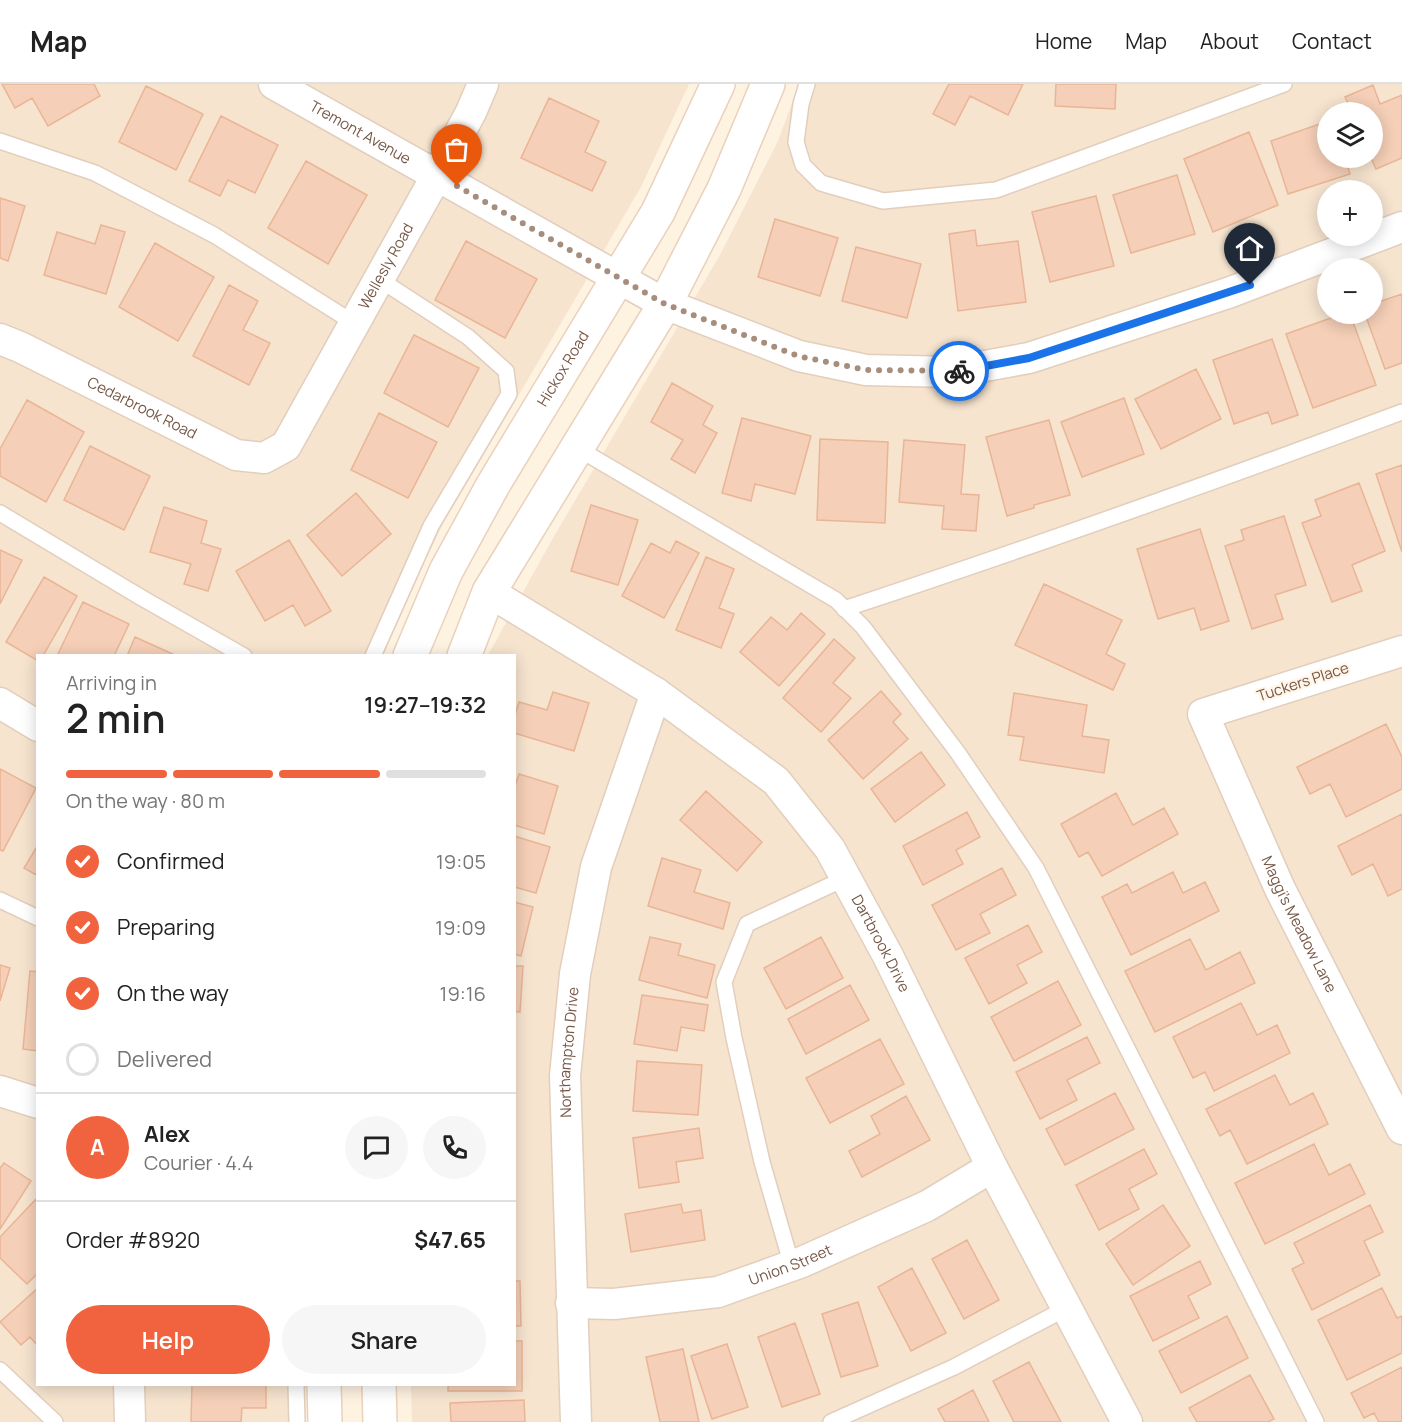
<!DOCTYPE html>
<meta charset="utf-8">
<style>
body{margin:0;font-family:Manrope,sans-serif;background:#f6f6f6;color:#222;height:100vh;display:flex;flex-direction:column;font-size:22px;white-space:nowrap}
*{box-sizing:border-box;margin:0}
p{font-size:20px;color:#767676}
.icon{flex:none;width:33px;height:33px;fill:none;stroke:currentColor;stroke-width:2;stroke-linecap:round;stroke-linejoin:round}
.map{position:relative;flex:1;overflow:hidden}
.drawer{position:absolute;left:36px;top:570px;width:480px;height:732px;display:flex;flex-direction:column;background:#fff;border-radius:0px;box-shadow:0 3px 15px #0003}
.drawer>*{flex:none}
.buttons{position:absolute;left:1317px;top:18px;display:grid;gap:12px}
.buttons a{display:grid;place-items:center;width:66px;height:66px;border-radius:50%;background:#fff;box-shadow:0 3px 15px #0003;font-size:30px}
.pin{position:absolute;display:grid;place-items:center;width:51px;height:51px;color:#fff;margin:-62px -26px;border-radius:50% 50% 50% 0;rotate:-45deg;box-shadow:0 0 6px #0007}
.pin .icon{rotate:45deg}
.courier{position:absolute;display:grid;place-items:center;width:60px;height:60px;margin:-30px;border:4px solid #1a73e8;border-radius:50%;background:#fff;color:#222;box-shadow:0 2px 8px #0007}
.overview em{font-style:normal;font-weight:600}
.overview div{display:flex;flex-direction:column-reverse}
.overview{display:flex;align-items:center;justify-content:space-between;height:102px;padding:0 30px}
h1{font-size:39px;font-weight:600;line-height:45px}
.bar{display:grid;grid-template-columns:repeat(4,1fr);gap:9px 6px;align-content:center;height:72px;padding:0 30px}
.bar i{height:8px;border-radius:4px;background:#e0e0e0}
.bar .selected{background:#f0633e}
.bar p{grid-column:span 4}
.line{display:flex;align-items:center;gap:15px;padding:0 30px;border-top:2px solid #e0e0e0}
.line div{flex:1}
.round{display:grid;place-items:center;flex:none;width:63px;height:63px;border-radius:32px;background:#f6f6f6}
ol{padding:0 30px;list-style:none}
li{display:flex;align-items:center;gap:18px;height:66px}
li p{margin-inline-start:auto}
li .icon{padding:6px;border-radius:50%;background:#f0633e;color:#fff;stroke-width:4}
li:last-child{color:#767676}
li i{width:33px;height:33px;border:3px solid #e0e0e0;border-radius:50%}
.button{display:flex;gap:12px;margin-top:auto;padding:12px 30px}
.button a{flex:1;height:69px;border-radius:36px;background:#f0633e;color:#fff;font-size:24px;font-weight:600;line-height:69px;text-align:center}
.button a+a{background:#f6f6f6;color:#222}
header{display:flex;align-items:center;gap:36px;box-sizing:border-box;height:84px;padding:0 30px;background:#fff;border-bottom:2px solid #e0e0e0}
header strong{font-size:28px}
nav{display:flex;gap:33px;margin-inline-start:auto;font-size:21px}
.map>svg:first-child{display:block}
</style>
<header>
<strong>Map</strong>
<nav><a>Home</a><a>Map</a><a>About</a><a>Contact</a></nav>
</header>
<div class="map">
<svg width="1402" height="1338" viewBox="0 0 1402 1338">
<rect width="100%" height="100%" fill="#fef2e1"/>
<path fill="#f6e4cf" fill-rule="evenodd" d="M0,0H689L641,103L443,440L396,537L383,571L38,572V1300L305,1301L306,1338H0Z
M799,0H1402V1338H412L411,1301L514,1300V572L488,571L553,454L720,171L778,57ZM1328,28H1372V74H1328ZM1328,106H1372V152H1328ZM1328,184H1372V230H1328Z"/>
<path fill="#f5cfb7" stroke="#e9b596" stroke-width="1.5" d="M2,0H94L100,12L48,42L32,14L15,24Z
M949,0H1023L1008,31L970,12L955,41L933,30Z
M1056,0H1116L1115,25L1055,22Z
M1373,1L1380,20L1402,11V74L1376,85L1371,74L1372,28H1352L1345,13Z
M146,2L203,30L176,86L119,58Z
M549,14L599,37L585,68L606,78L592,107L521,74Z
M221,32L278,61L255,109L228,96L220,112L189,97Z
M1328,37V74H1345L1350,90L1288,110L1271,57Z
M1249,48L1278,121L1213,148L1184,75Z
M306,77L367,111L328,180L268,144Z
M1177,91L1195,150L1131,169L1113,111Z
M1096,112L1114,182L1050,198L1032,128Z
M0,114L25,122L8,177L0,174Z
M775,135L838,154L820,212L758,193Z
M101,141L125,148L106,210L44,191L57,148L95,160Z
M975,146L977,162L1018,157L1026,218L958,227L949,150Z
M466,157L537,195L505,254L435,216Z
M155,159L214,193L178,257L119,223Z
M856,163L921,180L907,234L842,217Z
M229,201L258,217L243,246L270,259L249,301L193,272Z
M1402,210V279L1385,285L1365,230H1372V220Z
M1342,230H1350L1376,301L1313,324L1286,250Z
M414,251L479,284L448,343L384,309Z
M1272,255L1298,331L1272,340L1268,328L1234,340L1213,276Z
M1196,285L1221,335L1161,365L1135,315Z
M672,299L713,322L703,341L717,349L695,389L671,375L683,356L651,338Z
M1124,314L1144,370L1082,393L1061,338Z
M27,316L84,348L46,418L0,392V365Z
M379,329L437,358L408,414L351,386Z
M742,334L811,352L795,410L755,400L751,417L722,409Z
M1049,336L1070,411L1034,421V424L1007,432L986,353Z
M820,355L888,358L885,439L817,436Z
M904,356L965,361L961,410L979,411L976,447L942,445L944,422L899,418Z
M90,362L150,392L124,446L64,416Z
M1402,381V468L1376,390Z
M1359,399L1385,467L1352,481L1362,507L1332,518L1302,439L1321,432L1315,416Z
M356,409L391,450L342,492L307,451Z
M591,421L638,436L618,501L571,487Z
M164,423L207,437L201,459L221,465L208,507L184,500L191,480L150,468Z
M1284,432L1306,501L1275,511L1283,535L1252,545L1225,462L1244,456L1241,446Z
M1200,445L1229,537L1201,546L1194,524L1158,535L1137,465Z
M289,456L331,527L305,542L293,521L265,537L236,487Z
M676,457L699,469L664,534L622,512L651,459L670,469Z
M0,466L22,476L0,520Z
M706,473L734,485L719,524L734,530L721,564L676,546Z
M44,493L77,512L43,572H38V577L6,558Z
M1044,500L1122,536L1106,570L1125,580L1113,606L1015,561Z
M83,518L129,540L114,572H57Z
M801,529L825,550L779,602L740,568L771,533L787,546Z
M135,553L177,572H127Z
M834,555L855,574L833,599L851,614L821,648L783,614Z
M881,607L901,630L893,638L908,655L863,695L828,656Z
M553,608L589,619L574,667L514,649V634L519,618L547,626Z
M1014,609L1087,621L1082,652L1109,656L1104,689L1020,676L1024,653L1008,651Z
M1386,640L1402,673V705L1346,733L1330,700L1310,710L1297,683Z
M921,668L945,701L895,738L871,705Z
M0,685L36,704L3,767L0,766Z
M519,690L558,702L544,750L514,741V705Z
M706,707L762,758L737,787L680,736Z
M1116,709L1133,741L1164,724L1178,750L1102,792L1088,768L1079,773L1061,740Z
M967,728L980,753L956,766L963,780L923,801L903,762Z
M1402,730V805L1388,812L1373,780L1352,791L1338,762Z
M514,752L550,763L536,809L514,803Z
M38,761V792L24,784Z
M662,774L701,786L694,808L730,819L723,845L648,822Z
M1002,784L1016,811L980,830L990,849L956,866L932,821Z
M1173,788L1183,809L1205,798L1219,827L1131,871L1102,813L1127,800L1132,809Z
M514,818L533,823L521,872L514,870Z
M1028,841L1042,868L1017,881L1027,899L989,920L965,874Z
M650,853L681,860L678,871L715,881L707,914L639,896Z
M821,853L843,894L786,925L764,884Z
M1190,855L1206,886L1240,868L1255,899L1155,948L1125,887Z
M0,881L10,884L0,917Z
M514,882H523L520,928L514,927Z
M30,887L38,888V967L23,965Z
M1058,897L1081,941L1014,977L991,933Z
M850,901L869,936L806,970L788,935Z
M642,911L708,921L704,947L681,943L677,967L634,960Z
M1241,919L1257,951L1277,941L1290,969L1214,1007L1205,988L1193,994L1173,953Z
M1087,953L1100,979L1067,996L1077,1016L1040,1035L1016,988Z
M880,955L904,1000L830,1039L806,994Z
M637,977L702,981L698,1031L633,1027Z
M1275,991L1290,1021L1313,1009L1328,1040L1247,1080L1230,1046L1220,1052L1206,1025Z
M1115,1009L1134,1045L1065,1081L1046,1045Z
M906,1012L930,1056L862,1093L849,1067L880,1050L871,1032Z
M699,1044L703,1074L676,1078L679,1098L639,1104L633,1054Z
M1314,1060L1329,1091L1350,1080L1365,1110L1265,1160L1235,1099Z
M1144,1065L1157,1090L1129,1105L1139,1125L1099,1146L1076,1101Z
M4,1079L31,1097L0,1145V1084Z
M38,1113V1189L27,1200L0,1174V1153Z
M681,1120L683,1129L701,1126L705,1156L631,1168L625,1130Z
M1163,1121L1190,1162L1133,1201L1106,1160Z
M1370,1121L1383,1148L1364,1157L1380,1191L1312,1226L1292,1185L1304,1179L1294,1159Z
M967,1156L999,1216L964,1235L932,1175Z
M1200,1177L1211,1200L1188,1212L1199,1234L1153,1257L1130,1212Z
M912,1184L946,1249L911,1267L878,1203Z
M514,1197H520L521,1242H514Z
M38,1204V1262L30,1253L21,1261L0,1238Z
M1382,1204L1397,1234L1402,1232V1269L1347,1296L1318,1236Z
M858,1218L878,1282L841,1293L822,1230Z
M1227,1232L1248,1274L1181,1309L1159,1267Z
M795,1239L820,1310L782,1323L758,1253Z
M514,1257H522V1307H448V1300H514Z
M727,1260L748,1323L712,1335L691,1272Z
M683,1265L699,1338H660L646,1273Z
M1029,1278L1061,1338H1014L993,1297Z
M1402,1283V1338H1379L1374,1329L1364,1334L1351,1309Z
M1250,1291L1274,1335L1268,1338H1197L1189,1324Z
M192,1300H266V1324H242L241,1338H191Z
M973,1306L989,1338H945L938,1325Z
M524,1316L525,1338H451L450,1319Z"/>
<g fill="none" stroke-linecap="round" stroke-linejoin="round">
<defs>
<path id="lane" d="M807,0L801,20L796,58L803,81L821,99L883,117L996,106L1284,0
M0,57L95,89L214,151L354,239
M577,364L836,516L863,543L958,669L1036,784L1316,1338
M0,429L142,514L244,572
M844,525C1032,463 1217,397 1402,328
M373,572L431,442L509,310L506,287L468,253L379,195
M0,816L38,834
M792,1182L762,1078L734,954L724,898L747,840L846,794
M0,1286L55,1338
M296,1300L297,1338
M831,1338L954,1283L1067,1224"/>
<g id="street">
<path id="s1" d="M274,0L665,220L799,272L866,286L952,288L1029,274L1228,209L1402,143"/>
<path id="s2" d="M0,255L20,263L236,371L264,374L286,362L437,91L471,28L483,0"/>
<path id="s3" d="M489,508L656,609L776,697L830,765L888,872L992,1083L1127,1338"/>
<path id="s4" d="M1402,567L1203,630L1280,805L1402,1045"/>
<path d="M0,619L38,642"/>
<path d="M0,1007L38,1019"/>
<path id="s5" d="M571,1219L614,1220L718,1208L802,1178L927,1122L992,1083"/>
<path d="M129,1300L130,1338"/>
<path id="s6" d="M576,1338L565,992L575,890L596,783L656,609"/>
</g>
<g id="secondary">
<path id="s7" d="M410,572L446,487L493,401L658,128L718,0"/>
<path d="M464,572L489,508L665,220L724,105L768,0"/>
<path d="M324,1300L325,1338"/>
<path d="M379,1300L380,1338"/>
</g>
</defs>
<use href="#lane" stroke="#e2cebc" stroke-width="18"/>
<use href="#street" stroke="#e2cebc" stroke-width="33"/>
<use href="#secondary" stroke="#ead1bc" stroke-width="36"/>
<use href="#lane" stroke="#fff" stroke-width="15"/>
<use href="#street" stroke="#fff" stroke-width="30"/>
<use href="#secondary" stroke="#fff" stroke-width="33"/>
</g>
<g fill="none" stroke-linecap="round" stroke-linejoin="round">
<path stroke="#a68d7c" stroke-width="6" stroke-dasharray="0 10.8" d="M457,102L665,220L798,272L866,286L959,287"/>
<path stroke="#1a73e8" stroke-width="8" d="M959,287L1029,274L1250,201"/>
</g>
<g text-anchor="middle" stroke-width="4.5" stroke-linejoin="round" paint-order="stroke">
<g font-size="15" fill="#765746" stroke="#fff6e9">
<text dy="5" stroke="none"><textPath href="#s1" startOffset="99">Tremont Avenue</textPath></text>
<text dy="5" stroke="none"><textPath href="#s2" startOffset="522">Wellesly Road</textPath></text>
<text dy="5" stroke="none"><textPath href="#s7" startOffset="326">Hickox Road</textPath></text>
<text dy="5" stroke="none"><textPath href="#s2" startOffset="158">Cedarbrook Road</textPath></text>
<text transform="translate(1303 598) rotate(-18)" y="5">Tuckers Place</text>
<text dy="5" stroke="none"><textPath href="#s4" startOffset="440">Maggi's Meadow Lane</textPath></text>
<text dy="5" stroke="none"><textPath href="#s3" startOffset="538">Dartbrook Drive</textPath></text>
<text dy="5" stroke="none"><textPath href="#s6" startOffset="370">Northampton Drive</textPath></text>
<text dy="5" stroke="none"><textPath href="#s5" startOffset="225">Union Street</textPath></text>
</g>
</g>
</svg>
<div class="buttons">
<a><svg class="icon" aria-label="layers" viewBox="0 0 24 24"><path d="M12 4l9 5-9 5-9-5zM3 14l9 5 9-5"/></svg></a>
<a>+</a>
<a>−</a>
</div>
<div class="pin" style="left:457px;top:102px;background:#ea580c"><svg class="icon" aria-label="bag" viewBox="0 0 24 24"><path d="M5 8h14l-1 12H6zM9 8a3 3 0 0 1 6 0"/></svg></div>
<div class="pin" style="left:1250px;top:201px;background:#1f2937"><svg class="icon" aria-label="home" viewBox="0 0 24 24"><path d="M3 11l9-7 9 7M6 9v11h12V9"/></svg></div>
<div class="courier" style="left:959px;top:287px"><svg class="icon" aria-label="bike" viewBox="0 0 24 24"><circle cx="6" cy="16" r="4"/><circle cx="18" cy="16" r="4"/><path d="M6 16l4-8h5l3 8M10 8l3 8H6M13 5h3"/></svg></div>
<section class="drawer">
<div class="overview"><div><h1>2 min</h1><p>Arriving in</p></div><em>19:27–19:32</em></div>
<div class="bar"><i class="selected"></i><i class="selected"></i><i class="selected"></i><i></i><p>On the way · 80 m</p></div>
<ol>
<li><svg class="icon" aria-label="check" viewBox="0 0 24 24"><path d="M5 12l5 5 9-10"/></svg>Confirmed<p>19:05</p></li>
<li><svg class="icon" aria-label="check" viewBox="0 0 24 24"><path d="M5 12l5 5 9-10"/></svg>Preparing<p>19:09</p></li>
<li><svg class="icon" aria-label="check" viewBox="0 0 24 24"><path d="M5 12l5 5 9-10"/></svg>On the way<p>19:16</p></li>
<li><i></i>Delivered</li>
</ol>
<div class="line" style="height:108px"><b class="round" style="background:#f0633e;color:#fff">A</b><div><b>Alex</b><p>Courier · 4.4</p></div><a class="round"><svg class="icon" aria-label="chat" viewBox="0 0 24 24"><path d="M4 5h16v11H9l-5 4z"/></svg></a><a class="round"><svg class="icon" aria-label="phone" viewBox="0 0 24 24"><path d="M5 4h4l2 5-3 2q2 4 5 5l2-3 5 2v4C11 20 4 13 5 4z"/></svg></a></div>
<div class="line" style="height:78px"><div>Order #8920</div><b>$47.65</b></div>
<div class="button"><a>Help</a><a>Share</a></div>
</section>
</div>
